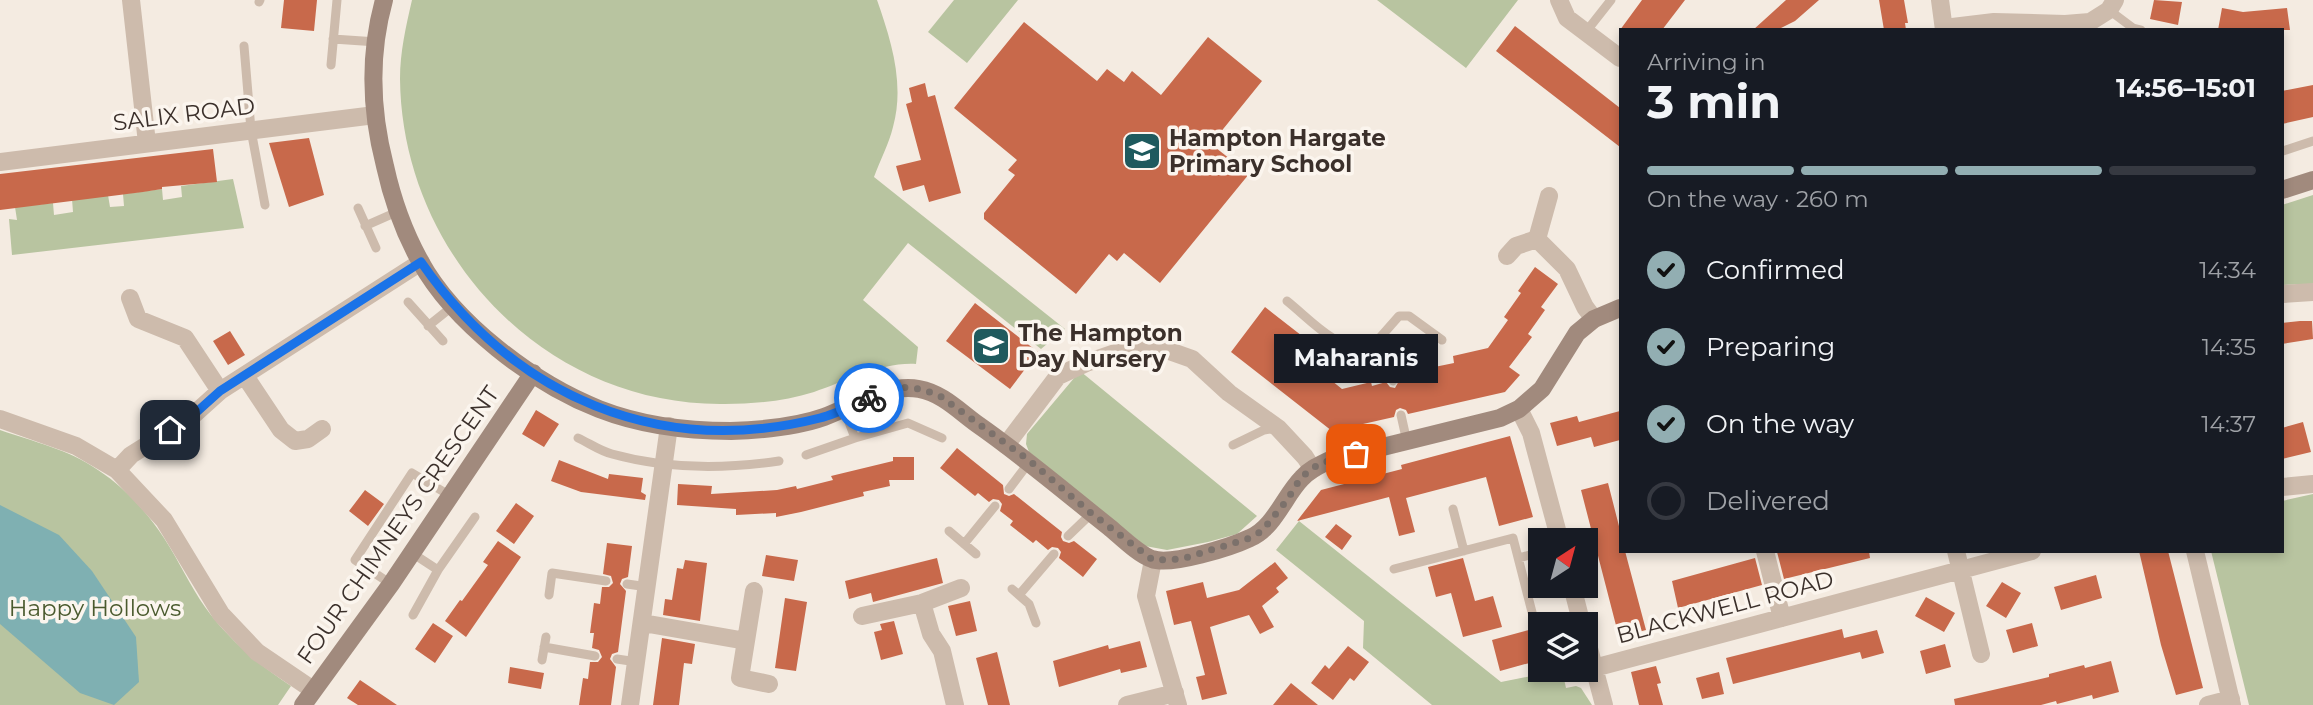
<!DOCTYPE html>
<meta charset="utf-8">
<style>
body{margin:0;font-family:Montserrat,sans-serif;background:#20242c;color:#f1f3f6;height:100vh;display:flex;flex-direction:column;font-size:26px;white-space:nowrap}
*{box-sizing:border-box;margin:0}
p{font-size:23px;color:#9ea1a6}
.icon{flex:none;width:38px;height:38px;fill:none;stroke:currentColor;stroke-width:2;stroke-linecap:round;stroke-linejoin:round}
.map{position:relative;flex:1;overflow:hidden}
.drawer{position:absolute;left:1619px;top:28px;width:665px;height:525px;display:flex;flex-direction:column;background:#171b24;border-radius:0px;box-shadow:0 4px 10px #0003}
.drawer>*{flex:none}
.needle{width:46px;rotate:36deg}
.controls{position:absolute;left:1528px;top:528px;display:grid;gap:14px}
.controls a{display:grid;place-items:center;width:70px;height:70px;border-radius:0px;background:#171b24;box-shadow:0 4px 10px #0003;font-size:35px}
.pin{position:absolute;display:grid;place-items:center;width:60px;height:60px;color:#fff;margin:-30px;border-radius:14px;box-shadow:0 4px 10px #0006}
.courier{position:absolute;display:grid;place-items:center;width:70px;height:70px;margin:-35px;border:5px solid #1a73e8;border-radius:50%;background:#fff;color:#222;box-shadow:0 2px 9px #0007}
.bubble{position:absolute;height:49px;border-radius:0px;background:#171b24;box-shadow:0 4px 10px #0003;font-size:23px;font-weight:700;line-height:49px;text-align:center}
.summary em{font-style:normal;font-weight:700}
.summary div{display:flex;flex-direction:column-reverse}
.summary{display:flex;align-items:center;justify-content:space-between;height:119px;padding:0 28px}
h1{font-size:46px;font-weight:700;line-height:52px}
.bar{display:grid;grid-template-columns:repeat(4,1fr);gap:10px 7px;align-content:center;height:84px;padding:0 28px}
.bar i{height:9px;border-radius:5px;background:#363941}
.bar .current{background:#92aeb2}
.bar p{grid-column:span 4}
ol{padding:0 28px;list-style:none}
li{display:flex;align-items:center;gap:21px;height:77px}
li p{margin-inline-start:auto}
li .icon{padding:7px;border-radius:50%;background:#92aeb2;color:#111;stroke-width:4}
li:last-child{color:#9ea1a6}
li i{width:38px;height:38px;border:4px solid #363941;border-radius:50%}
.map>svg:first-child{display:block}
</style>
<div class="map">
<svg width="2313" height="705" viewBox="0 0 2313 705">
<rect width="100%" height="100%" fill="#f4ebe1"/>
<path fill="#b8c4a0" d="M412,0H877C891,40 905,84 893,127C889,144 880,160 874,177L1065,329L1041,349L908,243L863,300L918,347L916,364C881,362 847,381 814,392C786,401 755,404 725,404C546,407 402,255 400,79C400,52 406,26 412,0Z
M954,0H1018L967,63L928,32Z
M1377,0H1518L1466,68Z
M233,179L244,228L12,255L9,219L17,220L15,207L53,203L54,215L73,212L72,199L108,195L110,207L124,206L123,194L162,189L163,200L182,197L181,186Z
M2313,195V284L2282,285V205Z
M1080,371L1257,516L1237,534L1208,542L1167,550L1145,546L1029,452L1026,444L1027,434Z
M0,430C34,442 68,449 98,470C124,487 147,512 164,538C179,561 190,586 205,607C228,639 258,664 291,686L278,705H0Z
M2313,494V705H2249L2211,551H2282V501Z
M1299,521L1501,682L1562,670L1566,688L1576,686L1581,688L1592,705H1432L1363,648L1364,621L1276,550Z"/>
<path fill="#7fb0b2" d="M0,505L59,535L92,571L136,637L139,682L114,705L80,693L0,624Z"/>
<path fill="#c8694b" d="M284,0H317L314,31L281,28Z
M1642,0H1685L1662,30H1620Z
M1786,0H1819L1795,21L1777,30H1753Z
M1879,0H1904L1908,23H1905L1906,30H1884Z
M2154,0L2182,2L2178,25L2150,19Z
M2222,8L2243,12L2287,8L2290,30H2218Z
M1024,22L1097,81L1107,69L1124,82L1132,71L1161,95L1208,37L1262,81L1211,144L1249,174L1160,283L1124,253L1117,261L1109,254L1076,294L984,219V213L1015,175L1008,170L1017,160L954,108Z
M1515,26L1620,108V147L1496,51Z
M925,83L928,97L935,95L961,193L929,202L924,185L903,191L896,166L921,160L906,104L912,102L909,88Z
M2313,85V117L2282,124V91Z
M309,138L324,195L289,207L269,143Z
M213,149L217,182L162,187V189L143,192L0,210V174Z
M1535,267L1558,284L1541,307L1545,310L1528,334L1532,337L1509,367L1520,375L1505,392L1408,414L1406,410L1400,408L1396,410L1394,417L1332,431L1231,352L1265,307L1306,339L1296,352L1342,389L1371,382L1372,386L1386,382L1390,387L1395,388L1400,379L1416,376L1415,371L1454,363L1453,356L1488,348L1508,320L1504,317L1521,293L1518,291Z
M975,303L1038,352L1010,389L946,341Z
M2300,321H2312L2313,339L2282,344V323Z
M230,331L245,355L228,365L213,341Z
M536,410L559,424L544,447L522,434Z
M1620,411V440L1594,447L1591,437L1557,446L1550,423L1577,416L1579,422Z
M2303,422L2311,452L2282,459V428Z
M1510,436L1533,517L1499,526L1486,477L1406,498L1415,532L1399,536L1389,497L1297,521L1321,490L1402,469L1401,465Z
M957,448L1003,485L1004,494L1009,496L1014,494L1062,532L1061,537L1063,541L1069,543L1074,541L1097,559L1083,577L1059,558L1061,552L1058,548L1052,547L1048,550L1036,540L1033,543L1010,525L1013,521L1000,511L1002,504L999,500L993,499L989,502L978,493L975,496L940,468Z
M893,457H914V480H889L890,486L863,492L864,496L801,512L776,517V513L736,515V509L677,505L678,484L712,486L711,494L777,490L796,486L797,489L833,480L831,476L893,461Z
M559,460L608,479L609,474L643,478L641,492L646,495L645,500L581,492L551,481Z
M1608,483L1620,530V551H1625L1646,630L1619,637L1581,490Z
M365,490L384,504L368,526L349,511Z
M516,503L534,516L514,544L496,531Z
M1336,524L1352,536L1342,550L1325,537Z
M498,541L521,557L466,637L445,621L460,600L462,601L488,565L483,562Z
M607,543L632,546L628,577L622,579L620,584L626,591L618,652L612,654L610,659L616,667L611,705H579L583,678L588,679L590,662H598L602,657L599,650L592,648L594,633H590L594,603L600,604L602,587H609L613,583L611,576L603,574Z
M1869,551L1870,558L1784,579L1777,552Z
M2139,551H2168L2203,688L2176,695L2161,645Z
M766,555L798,560L794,581L762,576Z
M937,558L943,583L873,602L871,593L849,599L845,581Z
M1463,558L1475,601L1493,596L1502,627L1463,637L1451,593L1436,597L1428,567Z
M1755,558L1762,585L1678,608L1672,581Z
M685,560L707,563L700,621L663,615L665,599L672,600L677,568L683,569Z
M1275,562L1288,578L1276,588L1279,592L1262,606L1274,627L1260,634L1249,615L1210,627L1227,694L1202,700L1196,677L1205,675L1191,621L1174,625L1166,591L1203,582L1207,598L1239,590Z
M2096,575L2102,598L2061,610L2054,587Z
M2002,582L2021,593L2006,618L1986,606Z
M1926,597L1955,613L1944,632L1915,616Z
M785,598L807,602L796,671L775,668Z
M970,601L977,631L956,636L948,606Z
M894,621L903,654L881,660L874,632L882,630L880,624Z
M433,623L453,636L435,663L415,649Z
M2032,623L2038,646L2013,653L2006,630Z
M1540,627V660L1500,671L1492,640Z
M1842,629L1844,638L1877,630L1884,653L1862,659L1860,652L1733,684L1726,658Z
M662,638L695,644L692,664L684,663L679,705H653Z
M1140,641L1147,667L1121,673L1120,669L1059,687L1053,661L1108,645L1109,649Z
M1945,644L1951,667L1926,674L1920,651Z
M1348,646L1369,662L1354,681L1350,678L1333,700L1311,683L1325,665L1329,669Z
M997,652L1010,705H988L976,658Z
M2111,661L2119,692L2093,699L2092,695L2057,704L2056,701L2041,705H1955L1954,699L2049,677V674L2084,665L2085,668Z
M1656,666L1661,683L1657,684L1663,705H1639L1631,672Z
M510,667L544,673L541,689L508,683Z
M1719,672L1724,694L1702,699L1696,678Z
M360,680L397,705H358L347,698Z
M1291,683L1318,705H1273Z"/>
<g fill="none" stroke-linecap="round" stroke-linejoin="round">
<path stroke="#cdbbac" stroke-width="9" d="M259,2L260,0
M2109,10L2133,28L2141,30
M1585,33L1611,0
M333,39L377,42
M244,46L251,130L265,205
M331,65L337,0
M2283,151L2313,141
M358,208L376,248
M365,226L399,211
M1287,301C1313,322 1334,348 1369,350L1399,316H1409L1442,340
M408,302L443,341
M428,326L453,306
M1374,345L1387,356L1393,381
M844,409L855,438
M1401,415L1407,442
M578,438C589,443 600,451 612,454C666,469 724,469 779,461
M1233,445L1264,430L1277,428
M806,455L855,438L908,423L942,438
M1009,489L1030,461
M1453,509L1464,551
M949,531L976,554
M1068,536L1092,513
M964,544L995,506
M412,553L438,570
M1519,558L1540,552
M1394,569L1513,538L1533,616
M391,584L355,560L412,473L449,495
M627,584L648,587
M1012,589L1029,604L1036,623
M549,595L552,573L606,581
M1019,595L1054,554
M413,615L438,570L475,517
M544,647L595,656
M617,659L637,662
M542,660L546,637"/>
<path stroke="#cdbbac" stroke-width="18" d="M131,0L147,143
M1559,0L1567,18L1620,58
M1940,0L1944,30
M1944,28L1994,22L2065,24L2090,22L2109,10L2115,0
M0,162L375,115
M1549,196L1537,239L1567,269L1585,307L1594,319
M1507,256L1516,246L1537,239
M2282,294L2313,292
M130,298L138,319L185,338L220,391
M245,376L281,430L295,441L308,439L322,429
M1519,409L1531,433L1560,541
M0,419L76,446L117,470L164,520L221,614L257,652L313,690
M1006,445L1058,376L1086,363L1118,352L1158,347L1192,359L1229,393L1278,428L1305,457L1312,468
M117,470L131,455L190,418L220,391L421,262
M2282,487L2313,484
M1765,551L1782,618
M1956,551L1981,654
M2195,551L2232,705
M1153,560L1146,596L1178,705
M1572,586L1582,625
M754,591L740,678L769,684
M922,603L931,634L942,651L955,705
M862,616L922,603L961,588
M643,623L746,641
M1586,637L1604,705
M1594,668L2032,551
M630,705L669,426
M1127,705L1175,693
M2208,705L2231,699"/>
<path stroke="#a18a7d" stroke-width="18" d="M384,0C369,54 371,112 385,166C392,198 404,232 420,261C454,323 533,383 599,409C640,425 687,431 731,431C761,430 796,427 824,417C854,406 886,383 919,389C942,393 959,411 977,424C1023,456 1065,492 1109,527C1120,536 1139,555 1152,559C1171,566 1231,547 1250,538C1275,527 1284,496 1302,478C1310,469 1320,465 1330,460L1500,418L1519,409L1542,389L1577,333L1594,319L1620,308
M2282,190L2313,180
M303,705L391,584L533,373"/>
</g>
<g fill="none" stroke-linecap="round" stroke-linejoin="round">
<path stroke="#7c716b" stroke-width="7" stroke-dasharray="0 12.6" d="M869,398L900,387L921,389L940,396L1030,461L1091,513L1153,560L1182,559L1250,538L1262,531L1287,500L1300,479L1312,468L1330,460L1356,454"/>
<path stroke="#1a73e8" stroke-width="9" d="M170,430L190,418L220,391L421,262C514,396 658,459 820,418C836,414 853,405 869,398"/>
</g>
<defs>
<symbol id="school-square" viewBox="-11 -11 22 22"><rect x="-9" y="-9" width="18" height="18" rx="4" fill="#1f5a5e" stroke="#fbf5ee"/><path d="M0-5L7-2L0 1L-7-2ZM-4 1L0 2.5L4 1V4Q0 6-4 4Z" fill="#fff"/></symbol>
</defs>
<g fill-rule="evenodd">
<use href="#school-square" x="1120" y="129" width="44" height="44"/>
<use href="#school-square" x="969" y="324" width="44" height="44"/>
</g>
<g text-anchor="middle" stroke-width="7" stroke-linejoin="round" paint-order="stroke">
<g font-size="23" fill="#3b302b" stroke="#fbf5ee">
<text transform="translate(184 114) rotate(-7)" y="8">SALIX ROAD</text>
<text transform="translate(398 525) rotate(-55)" y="8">FOUR CHIMNEYS CRESCENT</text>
<text transform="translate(1725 607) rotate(-15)" y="8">BLACKWELL ROAD</text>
</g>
<g font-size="23" font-weight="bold" fill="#3b302b" stroke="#fbf5ee" text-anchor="start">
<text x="1169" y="146">Hampton Hargate<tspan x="1169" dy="26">Primary School</tspan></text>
<text x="1018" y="341">The Hampton<tspan x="1018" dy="26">Day Nursery</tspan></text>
</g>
<g font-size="23" fill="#4a5a2e" stroke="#fbf5ee">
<text x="95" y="616">Happy Hollows</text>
</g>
</g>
</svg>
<div class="controls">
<a><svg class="needle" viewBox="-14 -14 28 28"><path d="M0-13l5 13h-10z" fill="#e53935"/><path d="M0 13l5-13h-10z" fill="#9ea1a6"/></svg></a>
<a><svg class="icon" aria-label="layers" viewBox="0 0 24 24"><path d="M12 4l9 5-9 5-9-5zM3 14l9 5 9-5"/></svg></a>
</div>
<div class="pin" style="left:1356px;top:454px;background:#ea580c"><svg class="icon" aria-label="bag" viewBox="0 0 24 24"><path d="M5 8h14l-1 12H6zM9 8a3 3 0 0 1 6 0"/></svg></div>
<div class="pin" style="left:170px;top:430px;background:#1f2937"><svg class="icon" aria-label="home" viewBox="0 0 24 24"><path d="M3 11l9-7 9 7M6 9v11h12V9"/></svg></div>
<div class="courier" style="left:869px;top:398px"><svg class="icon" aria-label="bike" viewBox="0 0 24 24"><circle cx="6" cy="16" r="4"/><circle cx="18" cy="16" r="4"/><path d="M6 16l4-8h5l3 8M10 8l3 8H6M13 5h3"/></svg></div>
<div class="bubble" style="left:1274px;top:334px;width:164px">Maharanis</div>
<section class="drawer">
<div class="summary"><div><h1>3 min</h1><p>Arriving in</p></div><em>14:56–15:01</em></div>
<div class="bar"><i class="current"></i><i class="current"></i><i class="current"></i><i></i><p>On the way · 260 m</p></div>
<ol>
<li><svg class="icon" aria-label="check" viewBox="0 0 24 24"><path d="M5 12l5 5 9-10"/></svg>Confirmed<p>14:34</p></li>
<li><svg class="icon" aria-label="check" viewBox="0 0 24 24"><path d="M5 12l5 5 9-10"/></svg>Preparing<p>14:35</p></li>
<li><svg class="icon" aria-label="check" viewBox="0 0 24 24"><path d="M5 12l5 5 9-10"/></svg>On the way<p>14:37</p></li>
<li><i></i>Delivered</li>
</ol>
</section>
</div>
